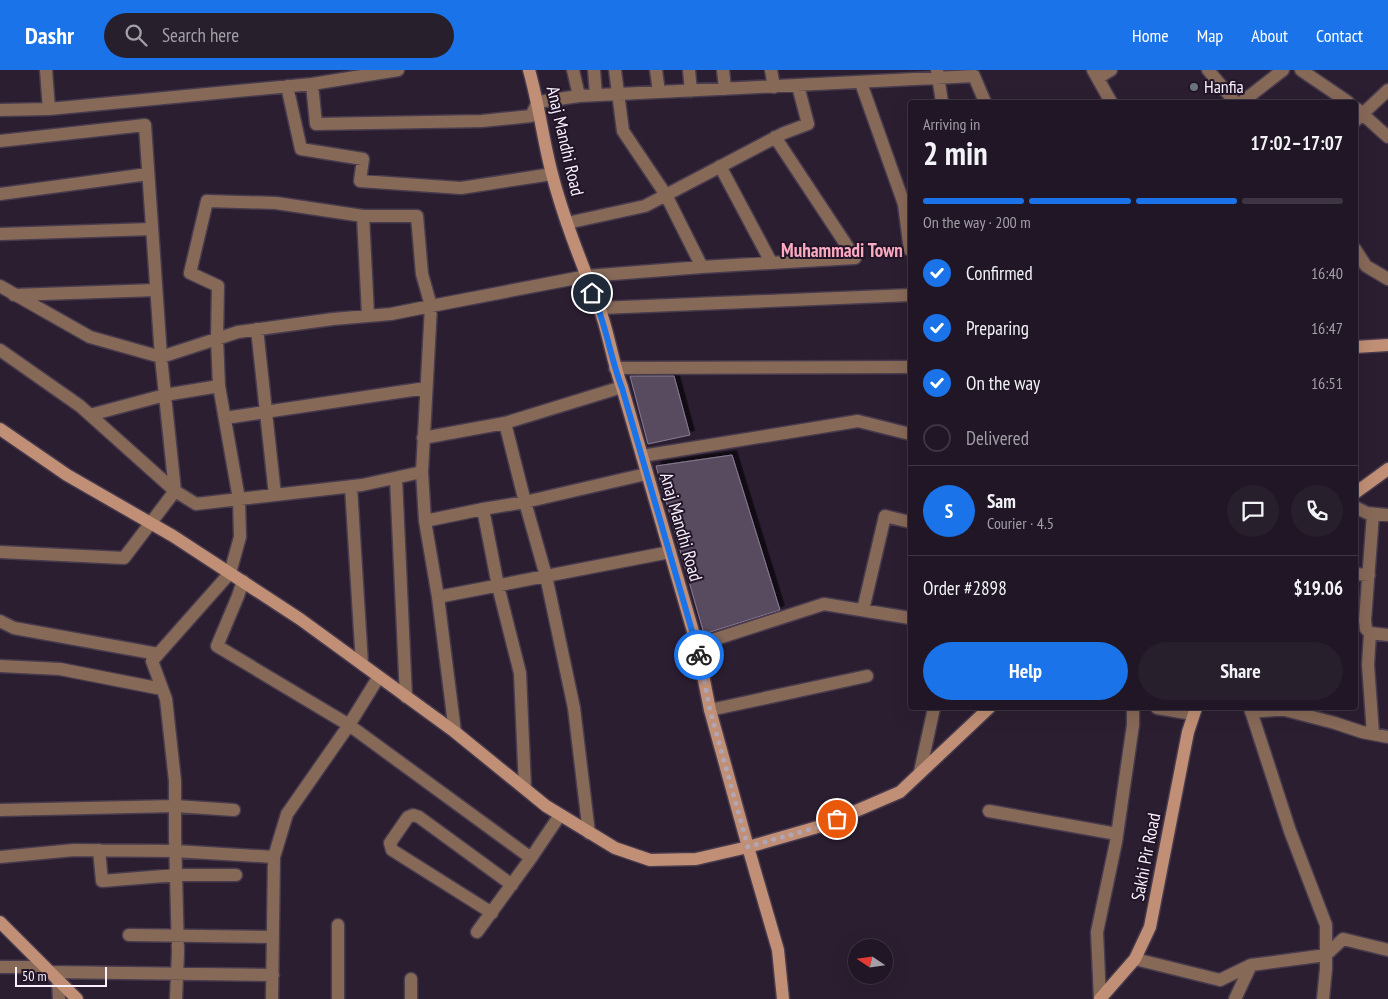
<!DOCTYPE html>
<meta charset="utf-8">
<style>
body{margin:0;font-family:"PT Sans Narrow",sans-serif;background:#281f2d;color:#f1f3f6;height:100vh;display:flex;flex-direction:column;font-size:19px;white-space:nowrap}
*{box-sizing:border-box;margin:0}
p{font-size:16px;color:#a29fa7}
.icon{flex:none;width:28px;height:28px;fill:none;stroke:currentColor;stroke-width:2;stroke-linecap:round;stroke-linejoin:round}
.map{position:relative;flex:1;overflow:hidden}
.side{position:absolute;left:908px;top:30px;width:450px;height:610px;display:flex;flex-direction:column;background:#201625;border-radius:5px;box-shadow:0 5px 20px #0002,0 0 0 1px #3d3542}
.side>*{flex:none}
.needle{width:32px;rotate:283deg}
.controls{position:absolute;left:848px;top:869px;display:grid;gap:10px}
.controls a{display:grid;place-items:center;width:45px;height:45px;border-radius:50%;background:#201625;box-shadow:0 5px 20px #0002,0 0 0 1px #3d3542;font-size:25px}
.scale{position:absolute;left:15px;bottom:12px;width:92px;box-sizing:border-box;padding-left:5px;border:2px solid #f8f0fc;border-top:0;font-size:14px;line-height:18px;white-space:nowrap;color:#f8f0fc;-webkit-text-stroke:4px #211527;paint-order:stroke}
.pin{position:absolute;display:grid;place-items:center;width:42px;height:42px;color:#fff;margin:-21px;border:2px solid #fff;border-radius:50%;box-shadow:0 1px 5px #0007}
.courier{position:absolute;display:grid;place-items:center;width:50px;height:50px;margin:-25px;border:4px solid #1a73e8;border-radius:50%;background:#fff;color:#222;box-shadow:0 1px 6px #0007}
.headline em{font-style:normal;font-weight:700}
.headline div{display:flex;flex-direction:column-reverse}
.headline{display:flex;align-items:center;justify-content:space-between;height:85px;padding:0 15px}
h1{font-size:32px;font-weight:700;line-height:38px}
.bar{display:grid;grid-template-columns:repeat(4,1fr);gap:8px 5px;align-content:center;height:60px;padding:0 15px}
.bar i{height:6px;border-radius:4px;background:#3d3542}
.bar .active{background:#1a73e8}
.bar p{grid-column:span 4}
.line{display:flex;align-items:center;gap:12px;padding:0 15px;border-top:1px solid #3d3542}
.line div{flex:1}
.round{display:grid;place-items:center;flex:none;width:52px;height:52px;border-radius:26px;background:#281f2d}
ol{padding:0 15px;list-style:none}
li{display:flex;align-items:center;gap:15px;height:55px}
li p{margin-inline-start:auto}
li .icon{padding:5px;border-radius:50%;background:#1a73e8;color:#fff;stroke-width:4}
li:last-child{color:#a29fa7}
li i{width:28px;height:28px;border:2px solid #3d3542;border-radius:50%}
.button{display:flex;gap:10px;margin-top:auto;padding:10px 15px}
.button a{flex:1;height:58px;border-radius:30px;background:#1a73e8;color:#fff;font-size:20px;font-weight:700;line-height:58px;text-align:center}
.button a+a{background:#281f2d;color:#f1f3f6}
header{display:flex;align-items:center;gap:30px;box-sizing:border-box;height:70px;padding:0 25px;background:#1a73e8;color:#fff}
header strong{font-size:24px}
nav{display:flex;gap:28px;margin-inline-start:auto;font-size:18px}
.search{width:350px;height:45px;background:#281f2d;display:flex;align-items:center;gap:12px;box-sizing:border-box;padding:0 18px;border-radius:28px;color:#a29fa7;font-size:19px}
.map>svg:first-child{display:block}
</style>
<header>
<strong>Dashr</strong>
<div class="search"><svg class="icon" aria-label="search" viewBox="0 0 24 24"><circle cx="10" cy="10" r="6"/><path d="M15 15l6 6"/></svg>Search here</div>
<nav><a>Home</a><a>Map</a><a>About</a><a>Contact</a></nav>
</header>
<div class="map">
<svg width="1388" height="929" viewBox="0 0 1388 929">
<defs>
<filter id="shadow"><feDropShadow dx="4.5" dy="-4.5" stdDeviation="0" flood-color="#0009"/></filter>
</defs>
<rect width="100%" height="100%" fill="#2b1e31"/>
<path fill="#594c61" stroke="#897b92" filter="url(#shadow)" d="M630,306H674L690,365L648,374Z
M732,385L780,540L704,564L656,396Z"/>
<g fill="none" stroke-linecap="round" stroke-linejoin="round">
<defs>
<path id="street" d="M573,0L579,26
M594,0L596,25
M615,0L623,61L666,125L702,197
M656,0L659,22
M689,0L691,21
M723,0L725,19
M771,0L774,17
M937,0L942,32
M1093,0L1111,32
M1208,0L1235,32
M1301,0L1348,32
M1098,8L1111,0
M861,13L904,134L910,180
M312,14L398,0
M287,16L301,79L363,89L360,111L461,118L552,104
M1242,32L1283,0
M49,39L312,14L316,54L482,51L531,46L538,32L579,26L974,6L985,32
M1357,39L1388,67
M0,40L49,39L46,0
M1355,51L1388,20
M0,71L145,55L161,287L175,421L124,488L0,482
M720,96L771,192
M0,124L148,104
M567,153L645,136L784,63L808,54L798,16
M0,164L152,159
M1355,179L1366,196L1388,209
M0,216L90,267L161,287L238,262L333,249L391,244L431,236L422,204L417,146H363
M14,225L156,220
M600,238L910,225
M257,259L275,425
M0,280L80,336L175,421L196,434L362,415L422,402L425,451L438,527L455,662
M615,298L910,297
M219,316L217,268L218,216L190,203L207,131L276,133L363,146L368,245
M90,345L165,325L219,316L239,429L240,467L230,503L152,591L166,629L175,711V766L178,882L176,929
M225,348L426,318
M505,353L622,317
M423,368L505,353L525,432L546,506L574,638L589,763
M642,386L858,351L910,364
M422,402L431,236L587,206L702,197L855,188L775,67
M396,408L406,627
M351,417L362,594
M1355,437L1367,443L1388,445
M483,439L498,516L520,603L525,718
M1373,444L1365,550L1366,559L1370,563L1388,565
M425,451L483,439L525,432L646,404
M1355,504L1369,505
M243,511L238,526L217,576L349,655L531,788L560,745
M438,527L670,482
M863,540L885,446L910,452
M0,551L14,558L158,584
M1370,563L1368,595L1373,664
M697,575L824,534L910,548
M0,596L60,599L162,619
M1157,638L1193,644
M1250,638L1290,761L1326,855V899L1323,929
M710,640L867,606
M1251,642L1276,640H1285L1335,653L1362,662L1388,667
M920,702L934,638
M0,740L175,736L234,740
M989,741L1117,764
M99,780L102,811L176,805H236
M0,787L74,780L175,781L274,787
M492,843L392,780L390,773L408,747L413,745L419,747L512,815
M477,862L531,788
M129,865L273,867
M1135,889L1220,910L1251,895L1326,885L1343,869L1388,880
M0,897H44
M50,902L273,905
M411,909V929
M58,911L59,929
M272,929L274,787L287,744L349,655L378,608
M338,929V855
M1100,929L1097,862L1116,772L1133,655V638
M1235,929L1251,895"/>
<path id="secondary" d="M529,0C539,35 543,70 552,104C564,150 582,194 599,237C609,263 612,291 622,317L697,575L710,640L748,777L778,880L783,929
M1355,277L1388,275
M0,359L67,405L173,466L300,549L455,662L546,736L615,778L650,790L696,789L748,777L821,756L900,722L989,638
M1355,423L1388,399
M0,852L77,929
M1100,929L1135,889L1150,857L1188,662L1196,638"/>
</defs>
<use href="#street" stroke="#483b4d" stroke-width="15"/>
<use href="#secondary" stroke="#483b4d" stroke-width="15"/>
<use href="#street" stroke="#876958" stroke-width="12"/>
<use href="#secondary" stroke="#c08f75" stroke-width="12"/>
</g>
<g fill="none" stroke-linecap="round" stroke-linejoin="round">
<path stroke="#b0a6b5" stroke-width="5" stroke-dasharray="0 9" d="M699,585L710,640L748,777L821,756L837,749"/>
<path stroke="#1a73e8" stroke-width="6" d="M592,223C606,253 610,287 622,318L699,585"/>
</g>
<circle fill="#6b7280" stroke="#211527" stroke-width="2" cx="1194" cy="17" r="5"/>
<g text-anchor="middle" stroke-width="4" stroke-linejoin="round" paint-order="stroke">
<g font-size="18" fill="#f8f0fc" stroke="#211527" text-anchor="start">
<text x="1204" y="23">Hanfia</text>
</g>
<g font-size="18" fill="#f8f0fc" stroke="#211527">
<text transform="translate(565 71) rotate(77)" y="6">Anaj Mandhi Road</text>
<text transform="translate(681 457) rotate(74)" y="6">Anaj Mandhi Road</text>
<text transform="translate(1146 787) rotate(-79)" y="6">Sakhi Pir Road</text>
</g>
<g font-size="19" font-weight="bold" fill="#fcaac0" stroke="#211527">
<text x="842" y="187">Muhammadi Town</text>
</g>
</g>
</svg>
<div class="controls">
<a><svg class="needle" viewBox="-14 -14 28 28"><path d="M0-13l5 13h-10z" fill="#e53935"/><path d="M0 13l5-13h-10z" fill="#a29fa7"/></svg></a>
</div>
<div class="scale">50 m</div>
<div class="pin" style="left:837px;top:749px;background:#ea580c"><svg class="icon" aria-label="bag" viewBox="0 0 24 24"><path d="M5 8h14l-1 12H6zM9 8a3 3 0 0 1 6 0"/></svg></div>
<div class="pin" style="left:592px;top:223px;background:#1f2937"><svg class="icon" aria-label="home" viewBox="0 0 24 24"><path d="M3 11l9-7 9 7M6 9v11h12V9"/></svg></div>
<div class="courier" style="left:699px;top:585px"><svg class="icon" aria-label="bike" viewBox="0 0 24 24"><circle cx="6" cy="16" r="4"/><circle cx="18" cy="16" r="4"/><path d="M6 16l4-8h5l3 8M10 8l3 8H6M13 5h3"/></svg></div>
<section class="side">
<div class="headline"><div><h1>2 min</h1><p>Arriving in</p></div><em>17:02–17:07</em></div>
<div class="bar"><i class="active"></i><i class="active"></i><i class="active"></i><i></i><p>On the way · 200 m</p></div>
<ol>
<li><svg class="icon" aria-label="check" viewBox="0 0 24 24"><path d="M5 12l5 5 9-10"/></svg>Confirmed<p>16:40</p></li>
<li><svg class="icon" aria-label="check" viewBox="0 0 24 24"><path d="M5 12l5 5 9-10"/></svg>Preparing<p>16:47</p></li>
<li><svg class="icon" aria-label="check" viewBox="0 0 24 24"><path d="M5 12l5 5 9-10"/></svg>On the way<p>16:51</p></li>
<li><i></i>Delivered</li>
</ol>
<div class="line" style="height:90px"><b class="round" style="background:#1a73e8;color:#fff">S</b><div><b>Sam</b><p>Courier · 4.5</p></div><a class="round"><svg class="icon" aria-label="chat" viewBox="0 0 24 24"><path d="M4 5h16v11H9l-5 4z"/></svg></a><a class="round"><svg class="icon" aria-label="phone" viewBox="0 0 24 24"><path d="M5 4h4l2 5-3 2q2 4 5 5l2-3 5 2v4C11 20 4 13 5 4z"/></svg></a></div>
<div class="line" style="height:65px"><div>Order #2898</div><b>$19.06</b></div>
<div class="button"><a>Help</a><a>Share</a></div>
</section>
</div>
